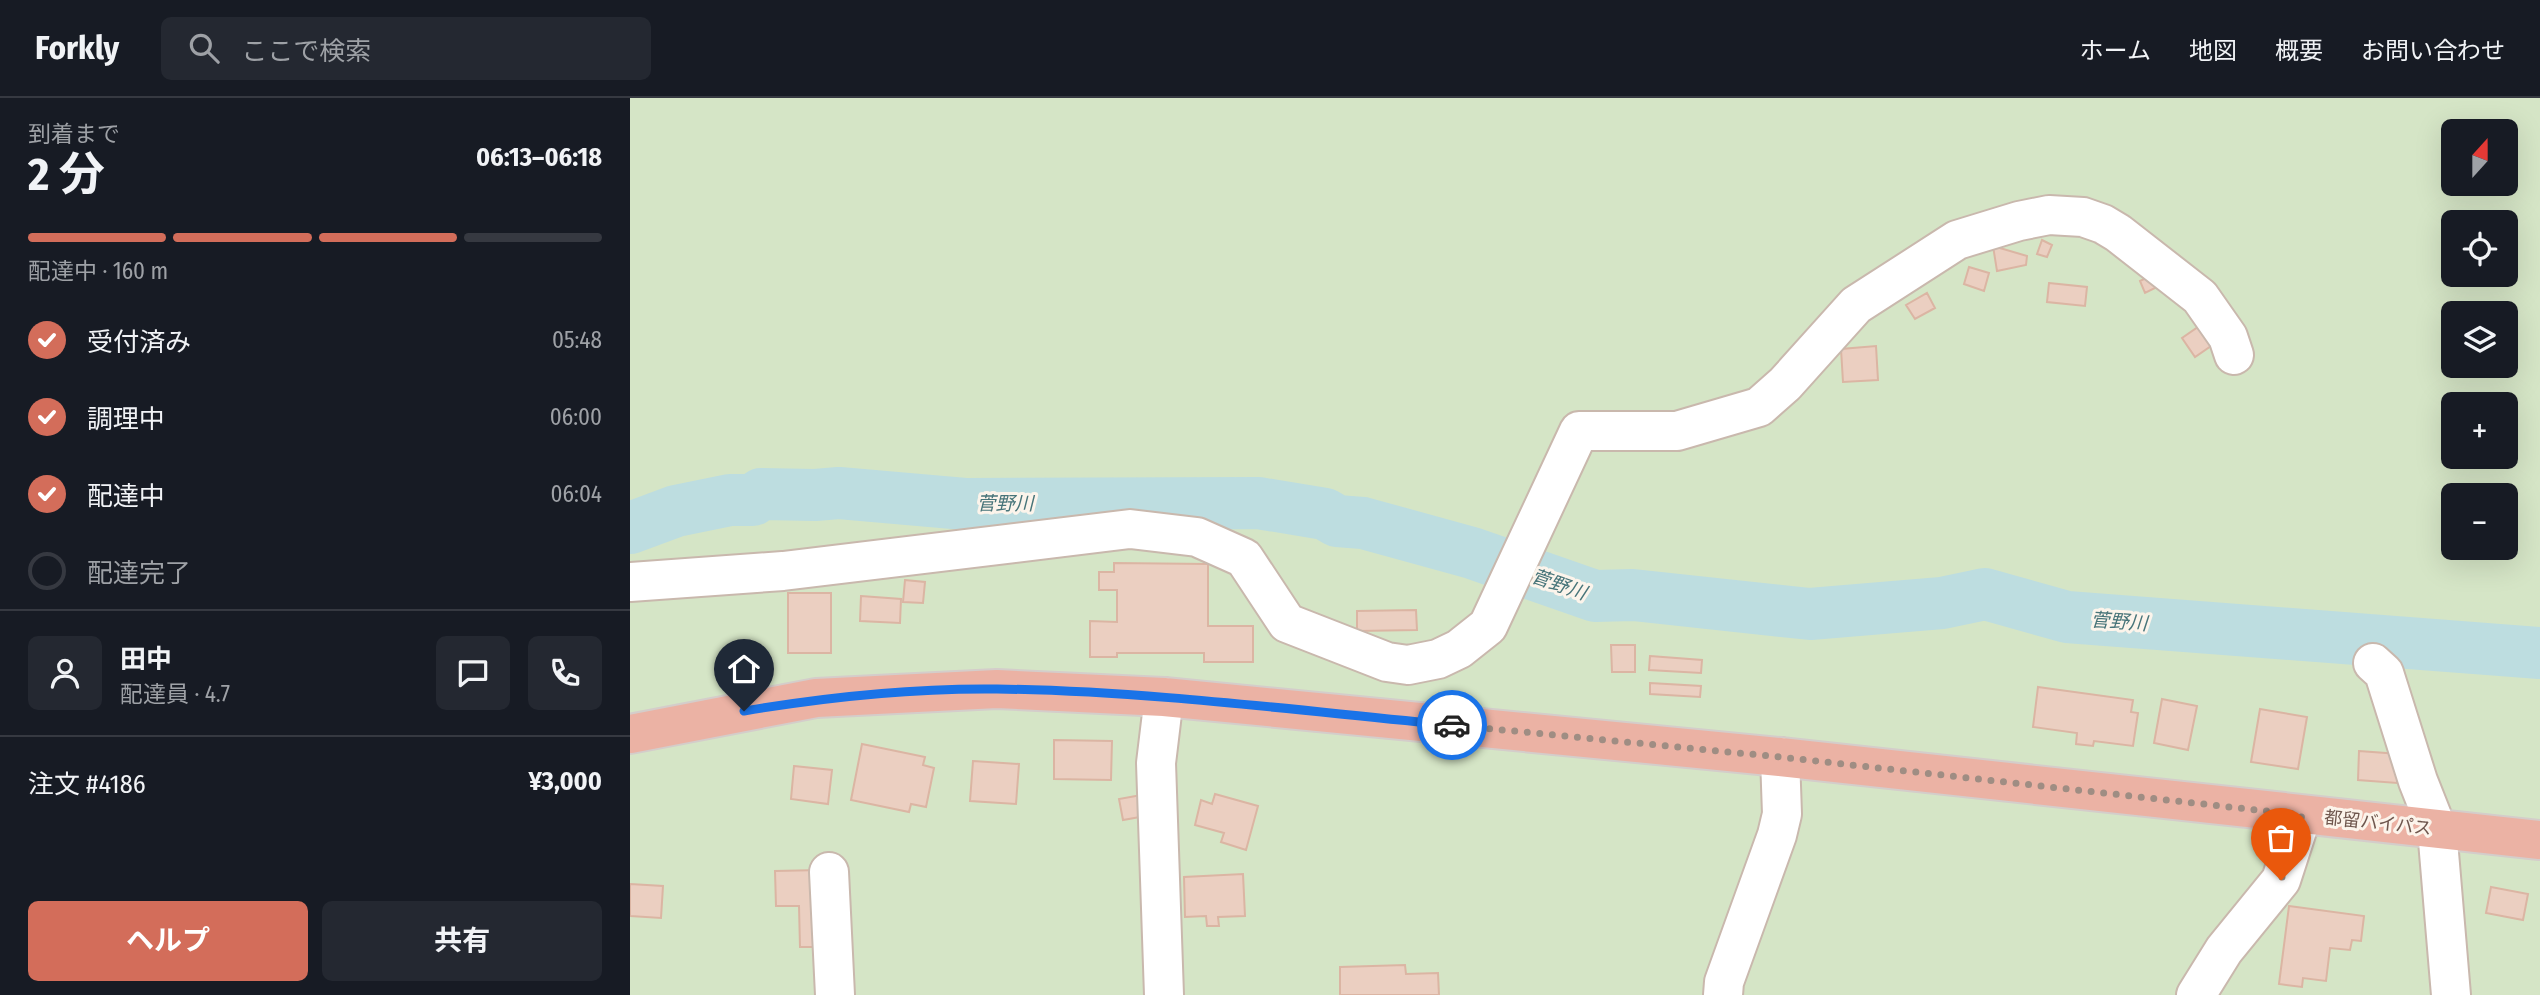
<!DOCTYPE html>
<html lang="ja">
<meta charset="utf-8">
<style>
body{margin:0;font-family:"Fira Sans Condensed","Noto Sans JP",sans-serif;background:#242831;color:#f1f3f6;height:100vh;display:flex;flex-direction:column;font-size:26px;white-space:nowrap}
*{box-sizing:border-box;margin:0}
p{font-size:23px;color:#9ea1a6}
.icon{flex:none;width:38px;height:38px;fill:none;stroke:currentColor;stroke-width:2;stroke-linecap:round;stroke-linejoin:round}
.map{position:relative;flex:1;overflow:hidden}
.sheet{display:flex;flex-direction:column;background:#171b24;width:630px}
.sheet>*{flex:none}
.needle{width:46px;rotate:21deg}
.tools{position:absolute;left:1811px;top:21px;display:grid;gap:14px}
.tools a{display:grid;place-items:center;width:77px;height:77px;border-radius:10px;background:#171b24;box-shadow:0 7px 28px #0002;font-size:35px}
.pin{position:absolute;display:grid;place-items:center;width:60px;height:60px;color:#fff;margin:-72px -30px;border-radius:50% 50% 50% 0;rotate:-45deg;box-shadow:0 0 7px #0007}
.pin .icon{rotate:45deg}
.courier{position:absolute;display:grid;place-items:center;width:70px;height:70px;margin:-35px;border:5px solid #1a73e8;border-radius:50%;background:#fff;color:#222;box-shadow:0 2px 9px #0007}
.summary em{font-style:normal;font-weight:700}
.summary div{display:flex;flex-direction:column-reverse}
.summary{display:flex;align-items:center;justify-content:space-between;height:119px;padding:0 28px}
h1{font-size:46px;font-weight:700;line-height:52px}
.bar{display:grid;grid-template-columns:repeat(4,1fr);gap:10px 7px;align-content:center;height:84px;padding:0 28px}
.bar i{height:9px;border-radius:5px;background:#363941}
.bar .current{background:#d36d5a}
.bar p{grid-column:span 4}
.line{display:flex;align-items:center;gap:18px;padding:0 28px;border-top:2px solid #363941}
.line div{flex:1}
.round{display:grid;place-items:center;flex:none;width:74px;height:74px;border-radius:10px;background:#242831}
ol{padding:0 28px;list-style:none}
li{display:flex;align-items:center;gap:21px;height:77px}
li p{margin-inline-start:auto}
li .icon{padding:7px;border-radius:50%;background:#d36d5a;color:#fff;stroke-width:4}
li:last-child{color:#9ea1a6}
li i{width:38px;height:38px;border:4px solid #363941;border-radius:50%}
.button{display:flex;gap:14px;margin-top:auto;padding:14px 28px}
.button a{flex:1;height:80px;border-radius:10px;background:#d36d5a;color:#fff;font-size:28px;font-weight:700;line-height:80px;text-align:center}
.button a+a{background:#242831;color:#f1f3f6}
header{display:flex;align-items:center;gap:42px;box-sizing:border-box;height:98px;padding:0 35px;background:#171b24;border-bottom:2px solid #363941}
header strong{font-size:33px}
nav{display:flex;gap:38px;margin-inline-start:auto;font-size:24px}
.search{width:490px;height:63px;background:#242831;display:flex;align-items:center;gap:18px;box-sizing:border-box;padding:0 24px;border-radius:10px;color:#9ea1a6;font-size:26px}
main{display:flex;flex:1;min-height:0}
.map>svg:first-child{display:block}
</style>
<header>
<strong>Forkly</strong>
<div class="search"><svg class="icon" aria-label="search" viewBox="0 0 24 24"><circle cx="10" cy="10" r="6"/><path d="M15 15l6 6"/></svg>ここで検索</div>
<nav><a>ホーム</a><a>地図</a><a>概要</a><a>お問い合わせ</a></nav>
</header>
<main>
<section class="sheet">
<div class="summary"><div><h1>2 分</h1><p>到着まで</p></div><em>06:13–06:18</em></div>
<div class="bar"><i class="current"></i><i class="current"></i><i class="current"></i><i></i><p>配達中 · 160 m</p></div>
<ol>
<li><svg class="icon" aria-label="check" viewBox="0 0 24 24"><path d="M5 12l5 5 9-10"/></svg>受付済み<p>05:48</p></li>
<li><svg class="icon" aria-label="check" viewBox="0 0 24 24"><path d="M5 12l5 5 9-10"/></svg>調理中<p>06:00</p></li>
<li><svg class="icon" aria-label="check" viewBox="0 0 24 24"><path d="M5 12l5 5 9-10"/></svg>配達中<p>06:04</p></li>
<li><i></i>配達完了</li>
</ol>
<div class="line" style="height:126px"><a class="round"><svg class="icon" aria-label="person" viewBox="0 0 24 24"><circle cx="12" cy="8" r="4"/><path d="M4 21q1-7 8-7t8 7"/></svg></a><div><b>田中</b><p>配達員 · 4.7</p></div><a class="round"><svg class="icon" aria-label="chat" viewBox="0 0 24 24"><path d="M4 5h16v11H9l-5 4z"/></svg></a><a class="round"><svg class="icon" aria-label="phone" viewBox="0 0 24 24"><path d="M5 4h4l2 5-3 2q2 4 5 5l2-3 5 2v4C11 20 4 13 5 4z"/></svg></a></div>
<div class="line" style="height:91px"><div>注文 #4186</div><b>¥3,000</b></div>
<div class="button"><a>ヘルプ</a><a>共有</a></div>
</section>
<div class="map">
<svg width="1910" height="897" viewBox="0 0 1910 897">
<rect width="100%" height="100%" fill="#f9f0e6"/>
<path fill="#d5e5c6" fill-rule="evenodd" d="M0,0H1910V897H0ZM1824,33H1876V86H1824ZM1824,124H1876V177H1824ZM1824,215H1876V268H1824ZM1824,306H1876V359H1824ZM1824,397H1876V450H1824Z"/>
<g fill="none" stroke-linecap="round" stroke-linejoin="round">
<path stroke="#bddde0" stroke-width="52" d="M0,430L46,413L100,402H123L131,396L185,397L209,395L335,406L628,405L695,416L707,423L733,425L842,455L965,498L1003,497L1180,516L1312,505L1355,496L1437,519L1910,555"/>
</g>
<path fill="#ebcfc1" stroke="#dbb5a3" stroke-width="2" d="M1412,142L1422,147L1417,159L1407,156Z
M1363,148L1397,158L1396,167L1367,173Z
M1339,169L1359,175L1354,193L1334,186Z
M1524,176L1529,188L1515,195L1510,183Z
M1419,185L1457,189L1455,208L1417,204Z
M1297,195L1305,210L1285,221L1276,207Z
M1568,229L1581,248L1565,259L1552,240Z
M1246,248L1248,282L1213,284L1211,251Z
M484,465L578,466V528H623V564H574V555H487V559H460V523L487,524V492H469V474H484Z
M275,482L295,484L293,505L273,504Z
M158,495H201V555H158Z
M231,498L271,501L270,525L230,523Z
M786,512L787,532L727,533V513Z
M981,547H1005V574H982Z
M1020,558L1072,562L1071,575L1019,572Z
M1020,585L1071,588L1070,599L1020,596Z
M1408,589L1503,602L1501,614L1508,615L1503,648L1464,643L1463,648L1446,646L1447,635L1403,629Z
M1532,601L1567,608L1558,652L1524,645Z
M1630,611L1677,619L1668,671L1621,664Z
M424,642L482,643L481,682L424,681Z
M232,646L295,659L293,667L304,670L296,709L281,706L279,714L221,702Z
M1729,653L1769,656L1767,685L1728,682Z
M343,663L389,666L386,706L340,703Z
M164,668L202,672L198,706L161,701Z
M517,696L521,717L493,722L489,701Z
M585,696L628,708L616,752L591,744L594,735L565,727L571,702L582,706Z
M191,772L192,849H170L169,808H146L145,773Z
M613,776L615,818L588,819L589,828H577L576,818L555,819L554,779Z
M0,786L33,788L31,820L0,818Z
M1861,789L1898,796L1893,822L1856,815Z
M1659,808L1734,818L1731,843L1722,842L1720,852L1700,850L1696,883L1673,880L1672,889L1649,886Z
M775,867L776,876L808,875L809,897H710V869Z"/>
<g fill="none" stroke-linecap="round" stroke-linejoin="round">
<defs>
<path id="minor" d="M0,484L153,473L500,431L567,439L614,460L657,525L757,564L778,567L808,561L829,551L858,528L949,333H1047L1129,309L1155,286L1226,207L1327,142L1389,123L1419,117L1453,119L1473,126L1488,135L1570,199L1598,239L1604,257
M1743,565L1754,575L1788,683L1807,731L1821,897
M534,599L526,665L534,897
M199,774L205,897
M1093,897L1094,884L1147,737L1152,716L1150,659
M1566,897L1594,852L1651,782L1672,717"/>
<path id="highway" d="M0,636L186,600L367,591L534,599L1150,659L1910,742"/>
</defs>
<use href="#minor" stroke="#c9b8ad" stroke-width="42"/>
<use href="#highway" stroke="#d4cdca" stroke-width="42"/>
<use href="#minor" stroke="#fff" stroke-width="38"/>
<use href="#highway" stroke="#ebb2a4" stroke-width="38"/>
</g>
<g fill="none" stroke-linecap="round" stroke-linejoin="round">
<path stroke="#9f8d83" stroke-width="7" stroke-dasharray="0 12.6" d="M822,627L1150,659L1672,717L1651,782"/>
<path stroke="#1a73e8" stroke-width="9" d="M114,613C197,599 283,590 367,591C519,593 671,613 822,627"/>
</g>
<g text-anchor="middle" stroke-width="6" stroke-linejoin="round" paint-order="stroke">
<g font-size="18" fill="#6f574e" stroke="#fcf4eb">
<text transform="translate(1748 725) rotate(6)" y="6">都留バイパス</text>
</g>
<g font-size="19" font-style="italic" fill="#477479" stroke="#fcf4eb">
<text x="375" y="412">菅野川</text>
<text transform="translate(929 486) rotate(19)" y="7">菅野川</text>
<text transform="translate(1489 523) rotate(4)" y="7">菅野川</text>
</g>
</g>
</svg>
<div class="tools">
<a><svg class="needle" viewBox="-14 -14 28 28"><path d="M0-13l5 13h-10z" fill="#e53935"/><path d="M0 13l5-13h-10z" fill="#9ea1a6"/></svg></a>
<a><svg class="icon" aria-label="locate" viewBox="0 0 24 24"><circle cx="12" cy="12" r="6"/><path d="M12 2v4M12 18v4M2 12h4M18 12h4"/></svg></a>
<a><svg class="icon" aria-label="layers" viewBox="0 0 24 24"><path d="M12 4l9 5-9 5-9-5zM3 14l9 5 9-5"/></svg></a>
<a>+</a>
<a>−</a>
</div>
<div class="pin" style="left:1651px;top:782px;background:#ea580c"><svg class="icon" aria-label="bag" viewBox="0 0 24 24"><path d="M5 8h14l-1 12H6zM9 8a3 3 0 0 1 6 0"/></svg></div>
<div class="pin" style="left:114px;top:613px;background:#1f2937"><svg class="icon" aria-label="home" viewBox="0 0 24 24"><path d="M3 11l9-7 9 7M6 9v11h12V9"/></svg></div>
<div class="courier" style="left:822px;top:627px"><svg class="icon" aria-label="car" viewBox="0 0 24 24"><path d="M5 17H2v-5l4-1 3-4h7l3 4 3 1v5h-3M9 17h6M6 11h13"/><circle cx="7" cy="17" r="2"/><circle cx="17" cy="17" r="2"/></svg></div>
</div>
</main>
